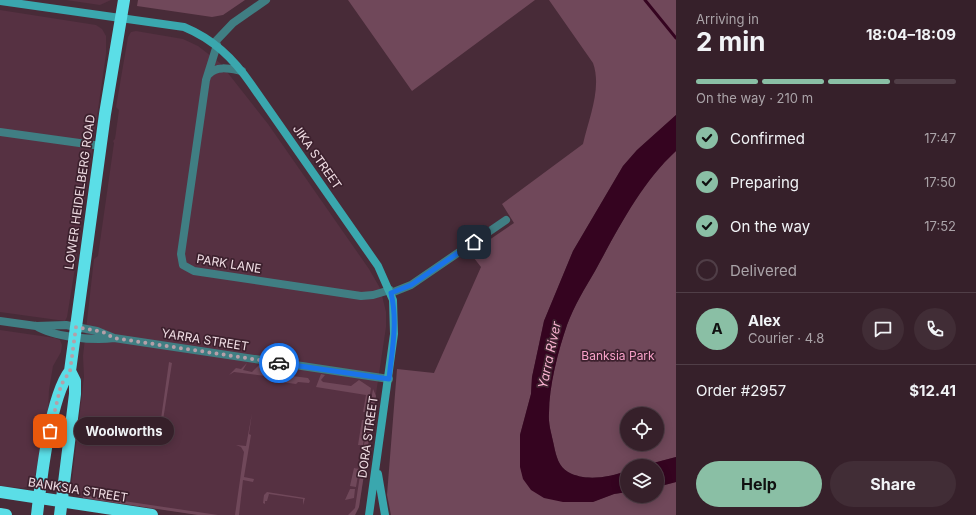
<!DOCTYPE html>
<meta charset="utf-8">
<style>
body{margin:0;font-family:Inter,sans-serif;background:#412d36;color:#f1f3f6;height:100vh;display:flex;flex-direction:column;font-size:15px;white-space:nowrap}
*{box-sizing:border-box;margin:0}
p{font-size:13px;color:#aaa3a8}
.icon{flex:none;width:22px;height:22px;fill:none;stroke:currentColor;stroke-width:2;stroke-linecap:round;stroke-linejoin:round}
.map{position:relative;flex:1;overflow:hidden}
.details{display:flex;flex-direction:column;background:#36202a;width:300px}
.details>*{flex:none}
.tools{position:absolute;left:620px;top:407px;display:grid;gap:8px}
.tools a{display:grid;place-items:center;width:44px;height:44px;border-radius:50%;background:#36202a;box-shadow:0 2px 10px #0003,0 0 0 1px #503e47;font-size:20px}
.pin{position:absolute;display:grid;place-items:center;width:34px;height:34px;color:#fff;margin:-17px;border-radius:8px;box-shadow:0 2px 6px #0006}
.courier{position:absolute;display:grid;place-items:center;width:40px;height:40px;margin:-20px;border:3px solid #1a73e8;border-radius:50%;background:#fff;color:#222;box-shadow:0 1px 5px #0007}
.bubble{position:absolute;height:28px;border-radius:14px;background:#36202a;box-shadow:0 2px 10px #0003,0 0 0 1px #503e47;font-size:13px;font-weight:700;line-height:28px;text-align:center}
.summary em{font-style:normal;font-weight:700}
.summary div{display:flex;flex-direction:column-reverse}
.summary{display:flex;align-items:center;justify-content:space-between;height:68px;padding:0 20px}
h1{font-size:26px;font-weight:700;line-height:30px}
.bar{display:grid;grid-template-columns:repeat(4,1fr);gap:6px 4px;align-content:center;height:48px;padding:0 20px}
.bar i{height:5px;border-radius:3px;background:#503e47}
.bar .on{background:#8abfa5}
.bar p{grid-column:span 4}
.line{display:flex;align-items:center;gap:10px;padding:0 20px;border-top:1px solid #503e47}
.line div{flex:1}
.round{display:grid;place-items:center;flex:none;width:42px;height:42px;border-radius:21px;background:#412d36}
ol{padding:0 20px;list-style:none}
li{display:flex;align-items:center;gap:12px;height:44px}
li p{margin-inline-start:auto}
li .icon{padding:4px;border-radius:50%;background:#8abfa5;color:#111;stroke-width:4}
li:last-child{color:#aaa3a8}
li i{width:22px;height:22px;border:2px solid #503e47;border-radius:50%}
.button{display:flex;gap:8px;margin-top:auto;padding:8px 20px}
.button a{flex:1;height:46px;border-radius:24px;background:#8abfa5;color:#111;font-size:16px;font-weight:700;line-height:46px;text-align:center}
.button a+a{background:#412d36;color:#f1f3f6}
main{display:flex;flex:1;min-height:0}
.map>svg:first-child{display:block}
</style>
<main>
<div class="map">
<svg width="676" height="515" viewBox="0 0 676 515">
<rect width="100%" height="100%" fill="#482b38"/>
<path fill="#563142" d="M66,0H111L100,5Z
M0,10L96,25L102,29L106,36V54L76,262L67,317L65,321L0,312Z
M136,31L183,39L198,46L220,63L268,124L369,269L380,288L386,312V327L359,507L355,515H199L79,497L71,489L84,377L83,356L94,259L98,256L114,143L113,141L115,139L119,110L116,107L128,37L131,32Z
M0,330L55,338L60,340L62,345L61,352L53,366L49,390L48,413L34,481L29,486L23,488L0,486Z"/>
<path fill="#70485a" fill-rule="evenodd" d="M138,0H245L223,15L212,17L137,6Z
M348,0H535L412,91Z
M549,0H676V115L637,150L623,166L573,251L544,321L532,377L531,394L520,435L592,502L614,494L627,492V496H657V487L676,482V515H391L387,495L397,369L434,373L481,267L470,253L514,223L502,204L583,144C589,118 602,88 593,63Z
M676,151V457L642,466H627V471C609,477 586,482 568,472C559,467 556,456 554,446C552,435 548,425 549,413C549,386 558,351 567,325C574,306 585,288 595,271C618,229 641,183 676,151ZM627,414H657V444H627Z
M169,362L172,363L161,433H159Z
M247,363L243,370L252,372L259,365L261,369L265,371V376L234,372L229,375L236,368L241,369Z
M277,368L279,369L276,374L308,378L310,381L309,383L298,382L296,384L275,381L274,374Z
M321,374L325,375L321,380L323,382L351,386L359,380L371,388L367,412H363L366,395L316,387Z
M373,389L376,396L373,411L369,412Z
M252,413L249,434L251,435L244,477L254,479L253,482L243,480L239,515H235L244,452L241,447L236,445L246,446Z
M362,420H366L363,445H358Z
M368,421L371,424L368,445H364Z
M362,462L365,468L359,507L355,515H348L355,508Z
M354,468L359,469L356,487L350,486Z
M350,489H355L354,498L345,500Z
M267,492L305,498L303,505V499L269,494L267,501H265V504L263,503L264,495Z
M83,495L218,515H198L83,498Z"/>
<path fill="#350420" d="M676,115V151C641,183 618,229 595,271C585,288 574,306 567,325C558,351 549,386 549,413C548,425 552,435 554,446C556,456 559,467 568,472C586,482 609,477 627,471V492L614,494L593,502H563L544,498L531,490L523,479L520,467V435L531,394L532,377L544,321L573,251L623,166L637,150Z
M676,457V482L657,487V466H642Z"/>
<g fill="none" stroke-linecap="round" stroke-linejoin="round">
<path stroke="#350420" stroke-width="3" d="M645,0L676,38"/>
<path stroke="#407e83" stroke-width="8" d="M214,43L233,23L266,0
M217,45L206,80L181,254L183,265L194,271L361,296L373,295L390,290
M209,74C217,65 231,69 242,71
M0,132L101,146
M391,293L411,285L506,220
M0,321L36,326L66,325L97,331L114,338
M36,326C53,337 94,341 114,338L389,379"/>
<path stroke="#3aa7ae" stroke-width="8" d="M0,1L184,27C213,39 233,58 251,84L378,266L393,300L394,334L369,515
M378,474L385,515"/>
<path stroke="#5bdee7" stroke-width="12" d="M0,492L152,515
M0,514L6,515
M37,515C41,480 50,397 70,371L105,114L124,0
M60,515L75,394V381L70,371"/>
</g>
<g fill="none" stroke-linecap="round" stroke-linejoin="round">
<path stroke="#b59fa8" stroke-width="4" stroke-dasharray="0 7.2" d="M50,431L61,385L70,371L76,327L103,332L114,338L279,363"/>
<path stroke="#1a73e8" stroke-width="5" d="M279,363L389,379C392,350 398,322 391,293L411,285L474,242"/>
</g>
<g text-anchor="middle" stroke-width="3.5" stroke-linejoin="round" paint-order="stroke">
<g font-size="12" fill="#f0dde4" stroke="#3d212e">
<text transform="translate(317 157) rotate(55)" y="4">JIKA STREET</text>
<text transform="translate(80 192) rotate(-82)" y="4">LOWER HEIDELBERG ROAD</text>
<text transform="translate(229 264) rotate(9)" y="4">PARK LANE</text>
<text transform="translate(205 340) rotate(9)" y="4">YARRA STREET</text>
<text transform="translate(368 437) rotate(-82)" y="4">DORA STREET</text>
<text transform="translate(78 490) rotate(9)" y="4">BANKSIA STREET</text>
</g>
<g font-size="12" fill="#f8a1c8" stroke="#3d212e">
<text x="618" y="360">Banksia Park</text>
</g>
<g font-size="13" font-style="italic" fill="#fbb4d2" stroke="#3d212e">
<text transform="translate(549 355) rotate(-78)" y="5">Yarra River</text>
</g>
</g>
</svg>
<div class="tools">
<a><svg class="icon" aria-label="locate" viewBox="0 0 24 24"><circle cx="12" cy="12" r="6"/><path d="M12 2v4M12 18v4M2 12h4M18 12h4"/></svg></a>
<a><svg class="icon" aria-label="layers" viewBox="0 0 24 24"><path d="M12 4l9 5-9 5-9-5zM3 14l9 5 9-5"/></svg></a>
</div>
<div class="pin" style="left:50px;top:431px;background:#ea580c"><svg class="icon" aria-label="bag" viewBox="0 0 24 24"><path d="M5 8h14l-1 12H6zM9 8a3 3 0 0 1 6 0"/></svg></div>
<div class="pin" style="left:474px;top:242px;background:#1f2937"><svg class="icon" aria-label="home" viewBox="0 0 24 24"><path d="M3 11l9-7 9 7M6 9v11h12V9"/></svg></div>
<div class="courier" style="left:279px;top:363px"><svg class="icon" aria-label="car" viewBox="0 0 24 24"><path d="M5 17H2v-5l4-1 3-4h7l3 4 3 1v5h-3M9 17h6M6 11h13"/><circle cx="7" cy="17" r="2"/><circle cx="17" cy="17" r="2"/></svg></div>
<div class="bubble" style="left:74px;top:417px;width:100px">Woolworths</div>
</div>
<section class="details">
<div class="summary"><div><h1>2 min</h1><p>Arriving in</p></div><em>18:04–18:09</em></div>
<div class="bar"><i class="on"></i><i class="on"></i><i class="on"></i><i></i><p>On the way · 210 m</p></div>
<ol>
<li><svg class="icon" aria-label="check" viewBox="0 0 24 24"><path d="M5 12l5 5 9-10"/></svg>Confirmed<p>17:47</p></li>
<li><svg class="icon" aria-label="check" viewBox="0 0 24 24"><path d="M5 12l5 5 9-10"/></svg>Preparing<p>17:50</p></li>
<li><svg class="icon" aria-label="check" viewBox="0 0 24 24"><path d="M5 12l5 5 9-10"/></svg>On the way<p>17:52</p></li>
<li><i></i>Delivered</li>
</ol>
<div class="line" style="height:72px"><b class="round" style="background:#8abfa5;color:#111">A</b><div><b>Alex</b><p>Courier · 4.8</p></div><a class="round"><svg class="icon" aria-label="chat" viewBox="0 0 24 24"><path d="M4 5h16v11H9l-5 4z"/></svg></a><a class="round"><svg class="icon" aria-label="phone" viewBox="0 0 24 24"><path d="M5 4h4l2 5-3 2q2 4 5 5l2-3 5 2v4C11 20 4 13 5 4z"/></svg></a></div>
<div class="line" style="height:52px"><div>Order #2957</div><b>$12.41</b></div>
<div class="button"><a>Help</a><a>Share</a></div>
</section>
</main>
